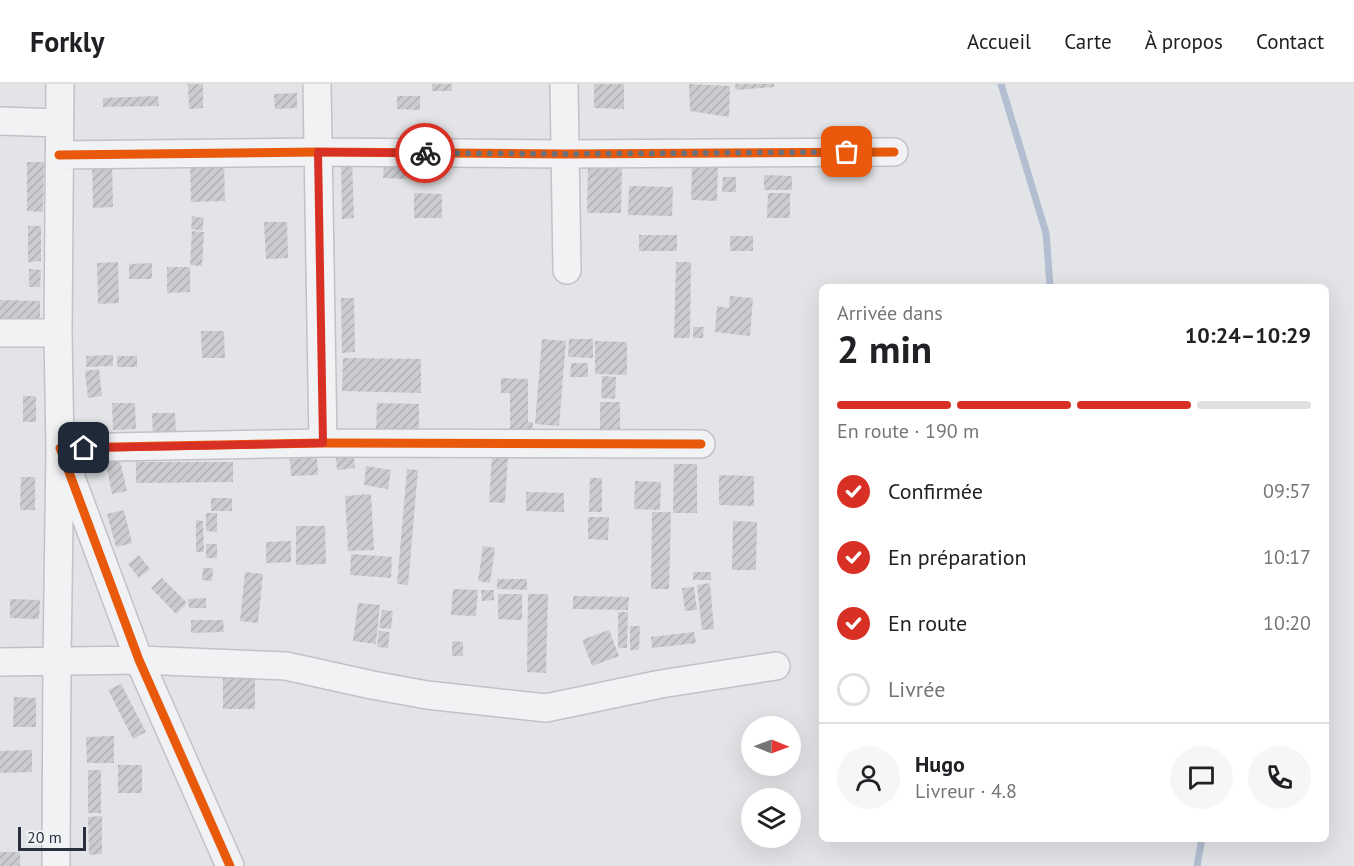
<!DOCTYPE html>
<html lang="fr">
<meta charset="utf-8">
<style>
body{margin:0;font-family:"PT Sans",sans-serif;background:#f6f6f6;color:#202124;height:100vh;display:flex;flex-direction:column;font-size:22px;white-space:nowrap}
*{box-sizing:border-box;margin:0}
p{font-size:20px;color:#757577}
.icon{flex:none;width:33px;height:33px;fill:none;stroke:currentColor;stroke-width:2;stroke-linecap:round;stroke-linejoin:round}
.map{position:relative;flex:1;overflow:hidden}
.details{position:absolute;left:819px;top:200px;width:510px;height:558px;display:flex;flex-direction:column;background:#fff;border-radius:9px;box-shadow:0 6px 24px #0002}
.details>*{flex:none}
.needle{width:39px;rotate:91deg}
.buttons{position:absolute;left:741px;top:632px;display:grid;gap:12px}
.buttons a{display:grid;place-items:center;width:60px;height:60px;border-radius:50%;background:#fff;box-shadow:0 6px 24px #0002;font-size:30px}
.scale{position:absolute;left:18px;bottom:15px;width:68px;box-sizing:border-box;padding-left:6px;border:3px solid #2a3040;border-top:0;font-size:16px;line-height:21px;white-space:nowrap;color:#2a3040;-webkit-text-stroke:4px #f0f2f6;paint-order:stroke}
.pin{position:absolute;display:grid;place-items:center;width:51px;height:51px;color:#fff;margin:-26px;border-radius:12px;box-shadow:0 3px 9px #0006}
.courier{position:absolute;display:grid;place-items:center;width:60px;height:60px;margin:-30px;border:4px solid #d93025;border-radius:50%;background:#fff;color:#222;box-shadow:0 2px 8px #0007}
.head em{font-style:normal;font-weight:700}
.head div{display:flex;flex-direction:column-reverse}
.head{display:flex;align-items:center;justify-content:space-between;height:102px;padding:0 18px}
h1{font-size:39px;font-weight:700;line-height:45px}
.bar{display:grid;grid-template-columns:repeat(4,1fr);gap:9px 6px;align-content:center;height:72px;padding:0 18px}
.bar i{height:8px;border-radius:4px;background:#e0e0e0}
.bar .on{background:#d93025}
.bar p{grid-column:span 4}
.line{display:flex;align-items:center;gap:15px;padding:0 18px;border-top:2px solid #e0e0e0}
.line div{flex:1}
.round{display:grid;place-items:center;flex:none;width:63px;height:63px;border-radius:32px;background:#f6f6f6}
ol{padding:0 18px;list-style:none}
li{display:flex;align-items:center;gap:18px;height:66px}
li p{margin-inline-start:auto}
li .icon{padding:6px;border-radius:50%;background:#d93025;color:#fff;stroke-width:4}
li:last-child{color:#757577}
li i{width:33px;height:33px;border:3px solid #e0e0e0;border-radius:50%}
header{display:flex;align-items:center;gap:36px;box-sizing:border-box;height:84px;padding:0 30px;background:#fff;border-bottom:2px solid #e0e0e0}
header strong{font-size:28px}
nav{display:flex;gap:33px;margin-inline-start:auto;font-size:21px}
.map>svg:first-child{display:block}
</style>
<header>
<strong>Forkly</strong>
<nav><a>Accueil</a><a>Carte</a><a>À propos</a><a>Contact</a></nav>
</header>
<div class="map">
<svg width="1354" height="782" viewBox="0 0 1354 782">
<defs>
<pattern id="building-hatch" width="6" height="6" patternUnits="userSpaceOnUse" patternTransform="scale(1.5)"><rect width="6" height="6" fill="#cbcccf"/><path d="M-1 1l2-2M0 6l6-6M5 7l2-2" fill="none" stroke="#aeb0b3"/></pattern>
</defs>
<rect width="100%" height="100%" fill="#e3e4e7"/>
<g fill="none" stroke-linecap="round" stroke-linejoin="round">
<path stroke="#b2bfd1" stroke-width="7" d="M1001,0L1046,149L1050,202
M1197,782L1202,754"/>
</g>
<path fill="url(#building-hatch)" d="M188,0H203V24L189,25Z
M432,0H452V7H432Z
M594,0H624V25L594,24Z
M689,0L730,2L729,33L690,27Z
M735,0H774V3L736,6Z
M297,9V24L275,25L274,10Z
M158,12L159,22L103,23V14Z
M397,12H420V26L397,25Z
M112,76L113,123L93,124L92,77Z
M224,77L225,117L191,118L190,78Z
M341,77H352L354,134L342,135Z
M27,78H44L43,128L27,127Z
M692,78H718L717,117L691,116Z
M384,80L407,81V95L383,94Z
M588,81H622L621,129H587Z
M764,91L792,92V106H764Z
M723,93H736V108H722Z
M629,102L673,103L672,132L628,131Z
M414,109L442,110V134H414Z
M768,109H790V134H767Z
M192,132L204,134L202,147L191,145Z
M264,138H287L288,174L266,175Z
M28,142H41V177L28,178Z
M192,147L204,148L202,182L190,181Z
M639,151H677V167H639Z
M730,152H753V167H730Z
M118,178L119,219L98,220L97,179Z
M676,178H691L690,254H674Z
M152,179V195H129V180Z
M167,183H190V208L167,209Z
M29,185L41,186L40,203H29Z
M730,212L753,214L750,252L715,248L717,222L729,224Z
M341,214H354L355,268L342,269Z
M0,216L40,217V237L0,236Z
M693,243H704L703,254H693Z
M201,247H224L225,274H202Z
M542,255L566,257L559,342L535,340Z
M569,255H593V274L568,273Z
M595,257L627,258V291L595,290Z
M113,271V282L86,283V272Z
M117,272H137V283H117Z
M343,274L421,275V309L342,307Z
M571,279H588V293H570Z
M99,285L102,312L88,314L85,287Z
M602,292L616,293L615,315L601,314Z
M501,294L528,295V338H533L532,353H510V309H501Z
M23,312H36V338H23Z
M600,318H620V346H600Z
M112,319H135L136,345L113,346Z
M377,319L419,320V346L376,345Z
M152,329H175L176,354H153Z
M492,371L508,372L505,419L489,418Z
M119,372L127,407L112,410L105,375Z
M317,373L318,391L291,392L290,375Z
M354,373L355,384L337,386L336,374Z
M136,378H233V398L136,399Z
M674,380H697V429H673Z
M366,382L391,386L388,405L364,401Z
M407,385L418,386L408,501L397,500Z
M719,391L754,392V422L719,421Z
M21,393H35V426H20Z
M590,394H602V428H589Z
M635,397L661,398L660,426L634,425Z
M526,408L564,409V428L526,427Z
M371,410L374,466L348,467L345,412Z
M211,414H232V427H211Z
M124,426L132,459L116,463L107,430Z
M652,428H671L669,505H651Z
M206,429H217V448L206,447Z
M588,433H609L608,456L588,455Z
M196,436L203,437L204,468H196Z
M733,437L757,438L756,486H732Z
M296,442H325L326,480L296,481Z
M291,457V478L266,479V458Z
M206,460H217V474H206Z
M483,462L495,464L490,499L478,497Z
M351,470L392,473L391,494L350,491Z
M139,471L150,485L139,494L128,480Z
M203,484H213L212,497L202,496Z
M245,488L263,490L258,539L240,537Z
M693,488H711V496H693Z
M162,494L187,519L176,530L151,504Z
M497,495H527V506L497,505Z
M710,499L714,545L702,546L697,501Z
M694,503L697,526L685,527L682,504Z
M453,505L478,506L476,532L451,531Z
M481,506H494V516L482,517Z
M498,510H522V536L498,535Z
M528,510H548L546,589L527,588Z
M573,512L629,513L628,526L573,525Z
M206,514V524H189L188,515Z
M10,515L40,516L39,535L10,534Z
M358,519L380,521L376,560L353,557Z
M382,526L393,527L391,545L379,544Z
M618,528H628L627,564H618Z
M191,536H223L224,548L191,549Z
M630,542H640L639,566H630Z
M609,546L619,572L592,582L582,556Z
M379,547L390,548L388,564L377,563Z
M694,548L696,559L652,564L651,553Z
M452,557L463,558V572H452Z
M223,587H255V625H223Z
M121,600L146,648L133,655L108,606Z
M14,613L36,614V643H13Z
M114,652V679H87L86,653Z
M32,666V688L0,689V667Z
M118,681H142V709H118Z
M88,686H101V729H88Z
M102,732V770L89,771L88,733Z
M0,768H20V782H0Z"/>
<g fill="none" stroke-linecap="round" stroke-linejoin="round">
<defs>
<path id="minor" d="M317,0L323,359
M564,0L567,186
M0,37L59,39
M59,71L318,68L565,70L894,68
M0,249H58
M0,578L139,576L286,582L372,601L427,611L546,624L661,600L776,582
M56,782L57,578L60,364L58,249L60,0
M230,782L139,576L60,364L323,359L701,360"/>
</defs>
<use href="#minor" stroke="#c1c2c5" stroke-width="30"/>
<use href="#minor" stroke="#f1f2f4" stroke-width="27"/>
<defs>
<path id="cycleway" d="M59,71L318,68L565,70L894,68
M230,782L139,576L60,364L323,359L701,360"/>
</defs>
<use href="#cycleway" stroke="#f0f2f6" stroke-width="13"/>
<use href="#cycleway" stroke="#e8590c" stroke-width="9"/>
</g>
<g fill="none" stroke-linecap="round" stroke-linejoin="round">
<path stroke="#6b6f7a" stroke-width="6" stroke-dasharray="0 10.8" d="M425,69L565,70L847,68"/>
<path stroke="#d93025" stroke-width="8" d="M84,364L323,359L318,68L425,69"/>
</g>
</svg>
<div class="buttons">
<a><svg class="needle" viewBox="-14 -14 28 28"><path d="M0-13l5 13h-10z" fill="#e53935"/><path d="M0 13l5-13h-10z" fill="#757577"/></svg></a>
<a><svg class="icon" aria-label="layers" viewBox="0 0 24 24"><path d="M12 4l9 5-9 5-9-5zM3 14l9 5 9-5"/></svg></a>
</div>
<div class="scale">20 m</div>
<div class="pin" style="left:847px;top:68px;background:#ea580c"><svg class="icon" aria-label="bag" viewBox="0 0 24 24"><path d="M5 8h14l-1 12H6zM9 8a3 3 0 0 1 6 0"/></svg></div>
<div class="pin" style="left:84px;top:364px;background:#1f2937"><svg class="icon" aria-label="home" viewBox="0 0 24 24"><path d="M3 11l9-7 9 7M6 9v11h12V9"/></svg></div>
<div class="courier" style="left:425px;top:69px"><svg class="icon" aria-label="bike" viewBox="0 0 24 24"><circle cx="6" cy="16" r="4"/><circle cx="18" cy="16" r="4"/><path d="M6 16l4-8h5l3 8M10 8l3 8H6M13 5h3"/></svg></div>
<section class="details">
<div class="head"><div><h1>2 min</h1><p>Arrivée dans</p></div><em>10:24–10:29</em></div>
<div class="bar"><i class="on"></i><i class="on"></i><i class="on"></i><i></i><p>En route · 190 m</p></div>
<ol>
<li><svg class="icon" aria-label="check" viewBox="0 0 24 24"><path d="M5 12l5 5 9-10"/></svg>Confirmée<p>09:57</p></li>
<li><svg class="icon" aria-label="check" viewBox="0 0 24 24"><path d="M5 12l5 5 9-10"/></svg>En préparation<p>10:17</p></li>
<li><svg class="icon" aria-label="check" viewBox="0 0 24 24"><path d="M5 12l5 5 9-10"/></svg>En route<p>10:20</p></li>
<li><i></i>Livrée</li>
</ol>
<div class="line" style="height:108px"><a class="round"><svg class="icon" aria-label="person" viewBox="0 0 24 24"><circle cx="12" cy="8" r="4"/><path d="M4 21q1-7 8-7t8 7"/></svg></a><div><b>Hugo</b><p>Livreur · 4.8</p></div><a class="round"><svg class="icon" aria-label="chat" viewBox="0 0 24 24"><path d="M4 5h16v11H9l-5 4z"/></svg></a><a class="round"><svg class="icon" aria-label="phone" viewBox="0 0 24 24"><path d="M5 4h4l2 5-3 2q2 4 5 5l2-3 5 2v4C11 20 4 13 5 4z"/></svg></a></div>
</section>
</div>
